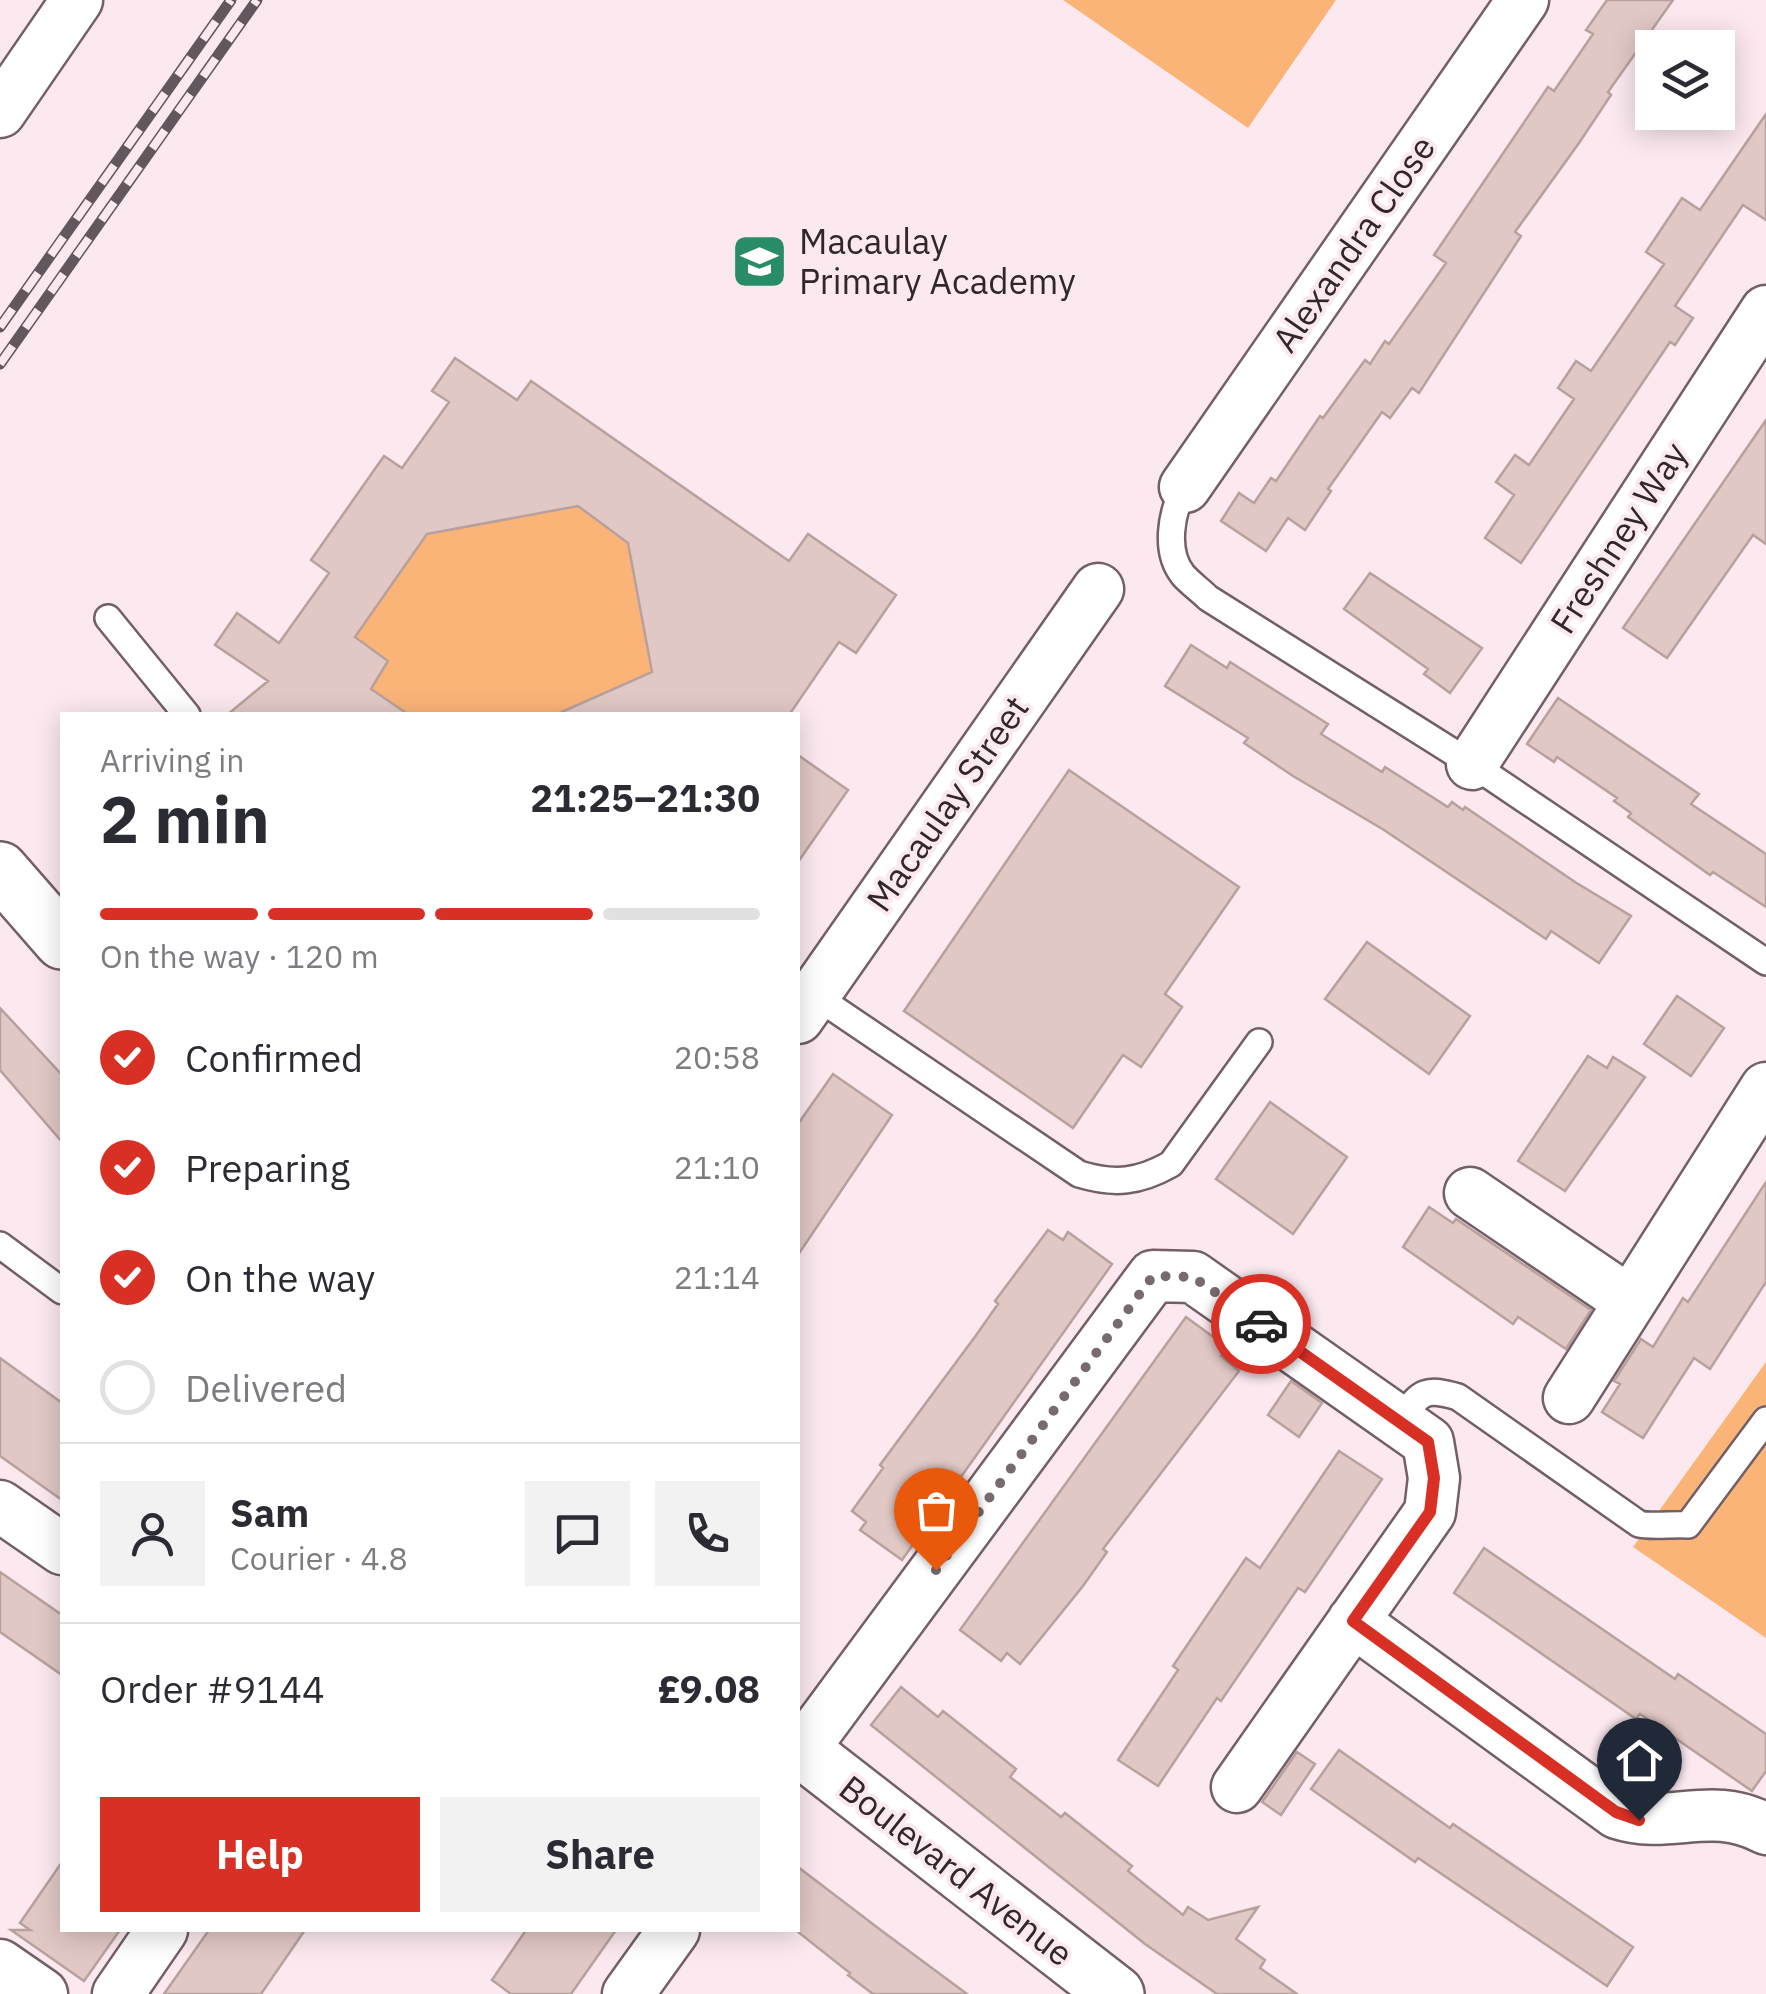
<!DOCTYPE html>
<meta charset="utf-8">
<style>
body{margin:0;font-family:"IBM Plex Sans",sans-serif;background:#f2f2f3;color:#2b2b33;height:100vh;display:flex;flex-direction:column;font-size:38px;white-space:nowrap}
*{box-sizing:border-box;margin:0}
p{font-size:32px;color:#7c7c81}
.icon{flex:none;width:55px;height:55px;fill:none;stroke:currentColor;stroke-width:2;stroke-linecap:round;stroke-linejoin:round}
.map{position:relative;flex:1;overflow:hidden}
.sheet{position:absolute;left:60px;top:712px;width:740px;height:1220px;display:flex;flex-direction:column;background:#fff;border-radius:0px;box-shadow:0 5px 25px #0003}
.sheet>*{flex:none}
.fabs{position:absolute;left:1635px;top:30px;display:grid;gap:20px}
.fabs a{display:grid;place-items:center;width:100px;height:100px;border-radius:0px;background:#fff;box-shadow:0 5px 25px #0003;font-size:50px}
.pin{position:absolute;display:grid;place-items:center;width:85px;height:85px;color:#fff;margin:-102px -42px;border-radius:50% 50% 50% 0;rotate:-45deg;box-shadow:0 0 10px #0007}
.pin .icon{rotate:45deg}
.courier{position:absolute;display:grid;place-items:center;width:100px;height:100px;margin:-50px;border:8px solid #d93025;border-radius:50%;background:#fff;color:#222;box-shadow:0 2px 12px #0007}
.head em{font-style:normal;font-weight:800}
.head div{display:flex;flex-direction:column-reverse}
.head{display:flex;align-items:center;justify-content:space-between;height:170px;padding:0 40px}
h1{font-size:65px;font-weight:800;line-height:75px}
.bar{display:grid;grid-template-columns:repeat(4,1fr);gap:15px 10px;align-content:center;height:120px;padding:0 40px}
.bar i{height:12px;border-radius:8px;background:#e1e1e2}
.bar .active{background:#d93025}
.bar p{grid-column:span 4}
.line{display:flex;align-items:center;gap:25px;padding:0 40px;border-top:2px solid #e1e1e2}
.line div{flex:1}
.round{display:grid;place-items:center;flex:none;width:105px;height:105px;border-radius:0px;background:#f2f2f3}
ol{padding:0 40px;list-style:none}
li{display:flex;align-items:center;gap:30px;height:110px}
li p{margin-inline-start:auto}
li .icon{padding:10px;border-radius:50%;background:#d93025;color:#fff;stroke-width:4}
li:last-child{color:#7c7c81}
li i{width:55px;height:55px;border:5px solid #e1e1e2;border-radius:50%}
.button{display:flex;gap:20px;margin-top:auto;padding:20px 40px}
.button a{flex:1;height:115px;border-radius:0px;background:#d93025;color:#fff;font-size:40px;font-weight:800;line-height:115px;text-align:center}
.button a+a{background:#f2f2f3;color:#2b2b33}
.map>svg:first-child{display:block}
</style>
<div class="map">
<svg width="1766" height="1994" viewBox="0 0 1766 1994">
<rect width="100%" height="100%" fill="#fce9f0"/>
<path fill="#fab478" d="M1063,0H1336L1248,128Z
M578,506L628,543L655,690L604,693L555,715H409L371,689L388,661L355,637L427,534Z
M1766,1362V1638L1633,1547Z"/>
<path fill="#e1c8c5" stroke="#b8a09d" stroke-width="2.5" d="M1607,0H1673L1608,92L1611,95L1579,143L1515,232L1521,236L1419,393L1412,388L1390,418L1382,412L1328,489L1331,491L1305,530L1288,518L1266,551L1221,521L1239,493L1254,503L1271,478L1276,481L1320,416L1323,418L1365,360L1370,364L1385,341L1389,344L1446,263L1434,255L1548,87L1554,91L1593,34L1586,30Z
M1766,114V220L1743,205L1675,306L1693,318L1675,345L1670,342L1521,563L1485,538L1514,495L1496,482L1515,455L1529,465L1574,399L1558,388L1576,361L1591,371L1664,264L1646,252L1682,198L1700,210Z
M455,358L517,400L531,381L789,561L808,534L896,595L856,653L839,642L789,715H555L652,672L628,543L578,506L427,534L355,637L388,661L371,689L409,715H227L268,681L215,645L237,613L279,643L329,573L311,560L384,456L402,468L449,402L432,391Z
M1766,420V544L1753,535L1667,658L1623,628Z
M1370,573L1482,648L1450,693L1424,674L1428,669L1344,609Z
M1191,645L1227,668L1230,662L1328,724L1321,734L1382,772L1385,767L1448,807L1452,802L1463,810L1465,807L1575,882L1631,916L1599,963L1551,931L1546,939L1384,830L1293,776L1244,743L1248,738L1165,686Z
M1558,698L1699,794L1691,804L1766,854V907L1713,872L1710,875L1628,817L1631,813L1614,801L1617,798L1557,757L1554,762L1527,744Z
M798,755L848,790L798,862Z
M1069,770L1239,887L1165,994L1182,1007L1141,1067L1123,1055L1073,1128L904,1011Z
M1367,942L1470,1016L1429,1074L1325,999Z
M1677,996L1724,1028L1691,1076L1644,1044Z
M0,1008L62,1075V1142L0,1070Z
M1588,1056L1607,1068L1613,1057L1645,1077L1565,1191L1518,1161Z
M833,1074L892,1115L798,1255V1124Z
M1270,1102L1347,1157L1293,1234L1216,1179Z
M1766,1182V1282L1710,1369L1694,1358L1643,1438L1602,1412L1620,1384L1614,1381L1641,1339L1653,1347L1683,1298L1688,1302Z
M1429,1207L1453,1223L1456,1219L1591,1310L1566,1349L1518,1317L1513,1324L1403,1247Z
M1048,1230L1063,1240L1068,1232L1112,1264L902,1560L860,1530L866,1522L852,1511L883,1468L880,1465L977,1334L998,1304L995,1301Z
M1186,1317L1227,1347L1221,1356L1239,1371L1103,1549L1107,1552L1083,1586L1020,1664L1007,1653L1001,1661L960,1630Z
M0,1358L62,1403V1500L0,1456Z
M1291,1381L1322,1403L1299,1437L1268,1415Z
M1339,1451L1382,1479L1305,1592L1298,1588L1221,1701L1217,1698L1158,1786L1118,1760L1178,1670L1173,1666L1246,1558L1260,1568Z
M1484,1548L1675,1679L1678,1674L1766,1734V1771L1752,1791L1640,1714L1636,1719L1454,1593Z
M0,1572L62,1615V1675L0,1632Z
M901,1687L938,1717L943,1711L1016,1769L1010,1777L1061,1817L1065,1813L1132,1866L1128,1871L1183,1915L1188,1907L1208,1920L1258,1907L1236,1939L1265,1960L1260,1968L1297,1994H1217L1145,1944L871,1725Z
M1339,1750L1450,1828L1453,1824L1633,1947L1607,1986L1418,1858L1415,1862L1311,1789Z
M1297,1752L1315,1764L1281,1815L1262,1802Z
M62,1862V1930H120L84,1981L11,1930H30L20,1923Z
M798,1867L882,1931L967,1994H873L848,1975L850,1973L798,1932Z
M209,1930H305L261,1994H164Z
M526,1930H616L571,1994H511L492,1980Z"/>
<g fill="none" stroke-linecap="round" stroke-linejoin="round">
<defs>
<path id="service" d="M1185,487C1171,512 1164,551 1183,575C1190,583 1200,590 1208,598L1472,764L1766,962
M108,618L187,715
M814,995L1079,1174C1115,1185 1139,1182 1171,1164L1259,1042
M0,1245L62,1291
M1400,1420C1421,1392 1423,1387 1458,1397L1639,1524C1650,1527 1674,1524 1688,1525L1766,1420"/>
<path id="minor" d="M0,112L77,0
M1185,487L1523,0
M1472,764L1766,311
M798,1018L1098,589
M1470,1193L1629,1301
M1569,1398L1766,1088
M0,1506L62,1549
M1353,1621L1617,1813C1672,1831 1709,1799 1766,1829
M798,1756L1153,1276L1193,1277L1428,1442L1434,1478L1430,1512L1237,1787
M0,1965L42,1994
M118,1994L162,1930
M628,1994L674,1930"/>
<path id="tertiary" d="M0,870L62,941
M798,1747L1116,1994"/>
</defs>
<use href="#service" stroke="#735f67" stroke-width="30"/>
<use href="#minor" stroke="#735f67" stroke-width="55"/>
<use href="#tertiary" stroke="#735f67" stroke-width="60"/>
<use href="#service" stroke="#fff" stroke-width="25"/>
<use href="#minor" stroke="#fff" stroke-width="50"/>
<use href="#tertiary" stroke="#fff" stroke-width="55"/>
<defs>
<path id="rail" d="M0,327L231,0
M0,364L257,0"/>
</defs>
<use href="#rail" stroke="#62575c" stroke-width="11"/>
<use href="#rail" stroke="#fce9f0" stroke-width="8" stroke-dasharray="22" stroke-linecap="butt"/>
</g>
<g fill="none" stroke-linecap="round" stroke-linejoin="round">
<path stroke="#776b70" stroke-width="10" stroke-dasharray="0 18" d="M936,1570L1153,1276L1193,1277L1261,1324"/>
<path stroke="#d93025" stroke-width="12" d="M1261,1324L1428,1442L1434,1478L1430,1512L1353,1621L1616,1812L1639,1820"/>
</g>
<defs>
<symbol id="school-square" viewBox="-11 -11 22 22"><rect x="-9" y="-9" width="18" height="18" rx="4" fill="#288c67" stroke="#fce9f0"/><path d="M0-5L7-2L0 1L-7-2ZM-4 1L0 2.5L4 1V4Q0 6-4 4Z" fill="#fff"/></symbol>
</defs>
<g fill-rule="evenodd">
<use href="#school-square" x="728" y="230" width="63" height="63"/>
</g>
<g text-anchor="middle" stroke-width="8" stroke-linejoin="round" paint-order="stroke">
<g font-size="35" fill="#30272b" stroke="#fce9f0" text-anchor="start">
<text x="799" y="254">Macaulay<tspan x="799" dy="40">Primary Academy</tspan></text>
</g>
<g font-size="35" fill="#30272b" stroke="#fce9f0">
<text transform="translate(1354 244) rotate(-55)" y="12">Alexandra Close</text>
<text transform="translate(1619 538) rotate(-57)" y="12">Freshney Way</text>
<text transform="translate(948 804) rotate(-55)" y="12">Macaulay Street</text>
<text transform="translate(956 1871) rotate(38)" y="12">Boulevard Avenue</text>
</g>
</g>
</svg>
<div class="fabs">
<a><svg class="icon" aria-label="layers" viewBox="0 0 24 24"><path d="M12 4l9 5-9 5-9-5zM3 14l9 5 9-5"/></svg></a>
</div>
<div class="pin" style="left:936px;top:1570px;background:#ea580c"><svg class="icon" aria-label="bag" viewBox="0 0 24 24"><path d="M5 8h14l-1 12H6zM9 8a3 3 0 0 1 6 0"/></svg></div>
<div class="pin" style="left:1639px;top:1820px;background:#1f2937"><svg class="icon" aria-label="home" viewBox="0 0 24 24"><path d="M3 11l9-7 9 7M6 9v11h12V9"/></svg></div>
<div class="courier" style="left:1261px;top:1324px"><svg class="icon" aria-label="car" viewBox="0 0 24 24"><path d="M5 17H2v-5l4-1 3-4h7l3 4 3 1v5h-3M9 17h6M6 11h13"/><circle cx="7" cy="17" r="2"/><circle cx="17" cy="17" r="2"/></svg></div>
<section class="sheet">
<div class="head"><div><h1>2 min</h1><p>Arriving in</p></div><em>21:25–21:30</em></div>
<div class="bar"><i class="active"></i><i class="active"></i><i class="active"></i><i></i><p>On the way · 120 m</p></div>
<ol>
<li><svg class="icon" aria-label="check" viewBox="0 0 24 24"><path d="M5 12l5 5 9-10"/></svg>Confirmed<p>20:58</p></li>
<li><svg class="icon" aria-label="check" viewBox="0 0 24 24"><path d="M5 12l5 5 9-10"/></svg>Preparing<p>21:10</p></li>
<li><svg class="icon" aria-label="check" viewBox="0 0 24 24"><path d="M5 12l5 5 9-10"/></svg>On the way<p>21:14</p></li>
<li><i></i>Delivered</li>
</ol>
<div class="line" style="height:180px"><a class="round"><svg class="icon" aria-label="person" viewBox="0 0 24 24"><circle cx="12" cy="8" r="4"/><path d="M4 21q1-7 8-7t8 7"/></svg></a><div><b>Sam</b><p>Courier · 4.8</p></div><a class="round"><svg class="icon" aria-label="chat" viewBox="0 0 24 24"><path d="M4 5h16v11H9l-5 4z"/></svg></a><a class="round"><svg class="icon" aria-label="phone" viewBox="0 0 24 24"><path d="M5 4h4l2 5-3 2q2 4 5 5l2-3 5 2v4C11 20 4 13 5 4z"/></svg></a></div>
<div class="line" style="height:130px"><div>Order #9144</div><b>£9.08</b></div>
<div class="button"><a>Help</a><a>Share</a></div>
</section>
</div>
